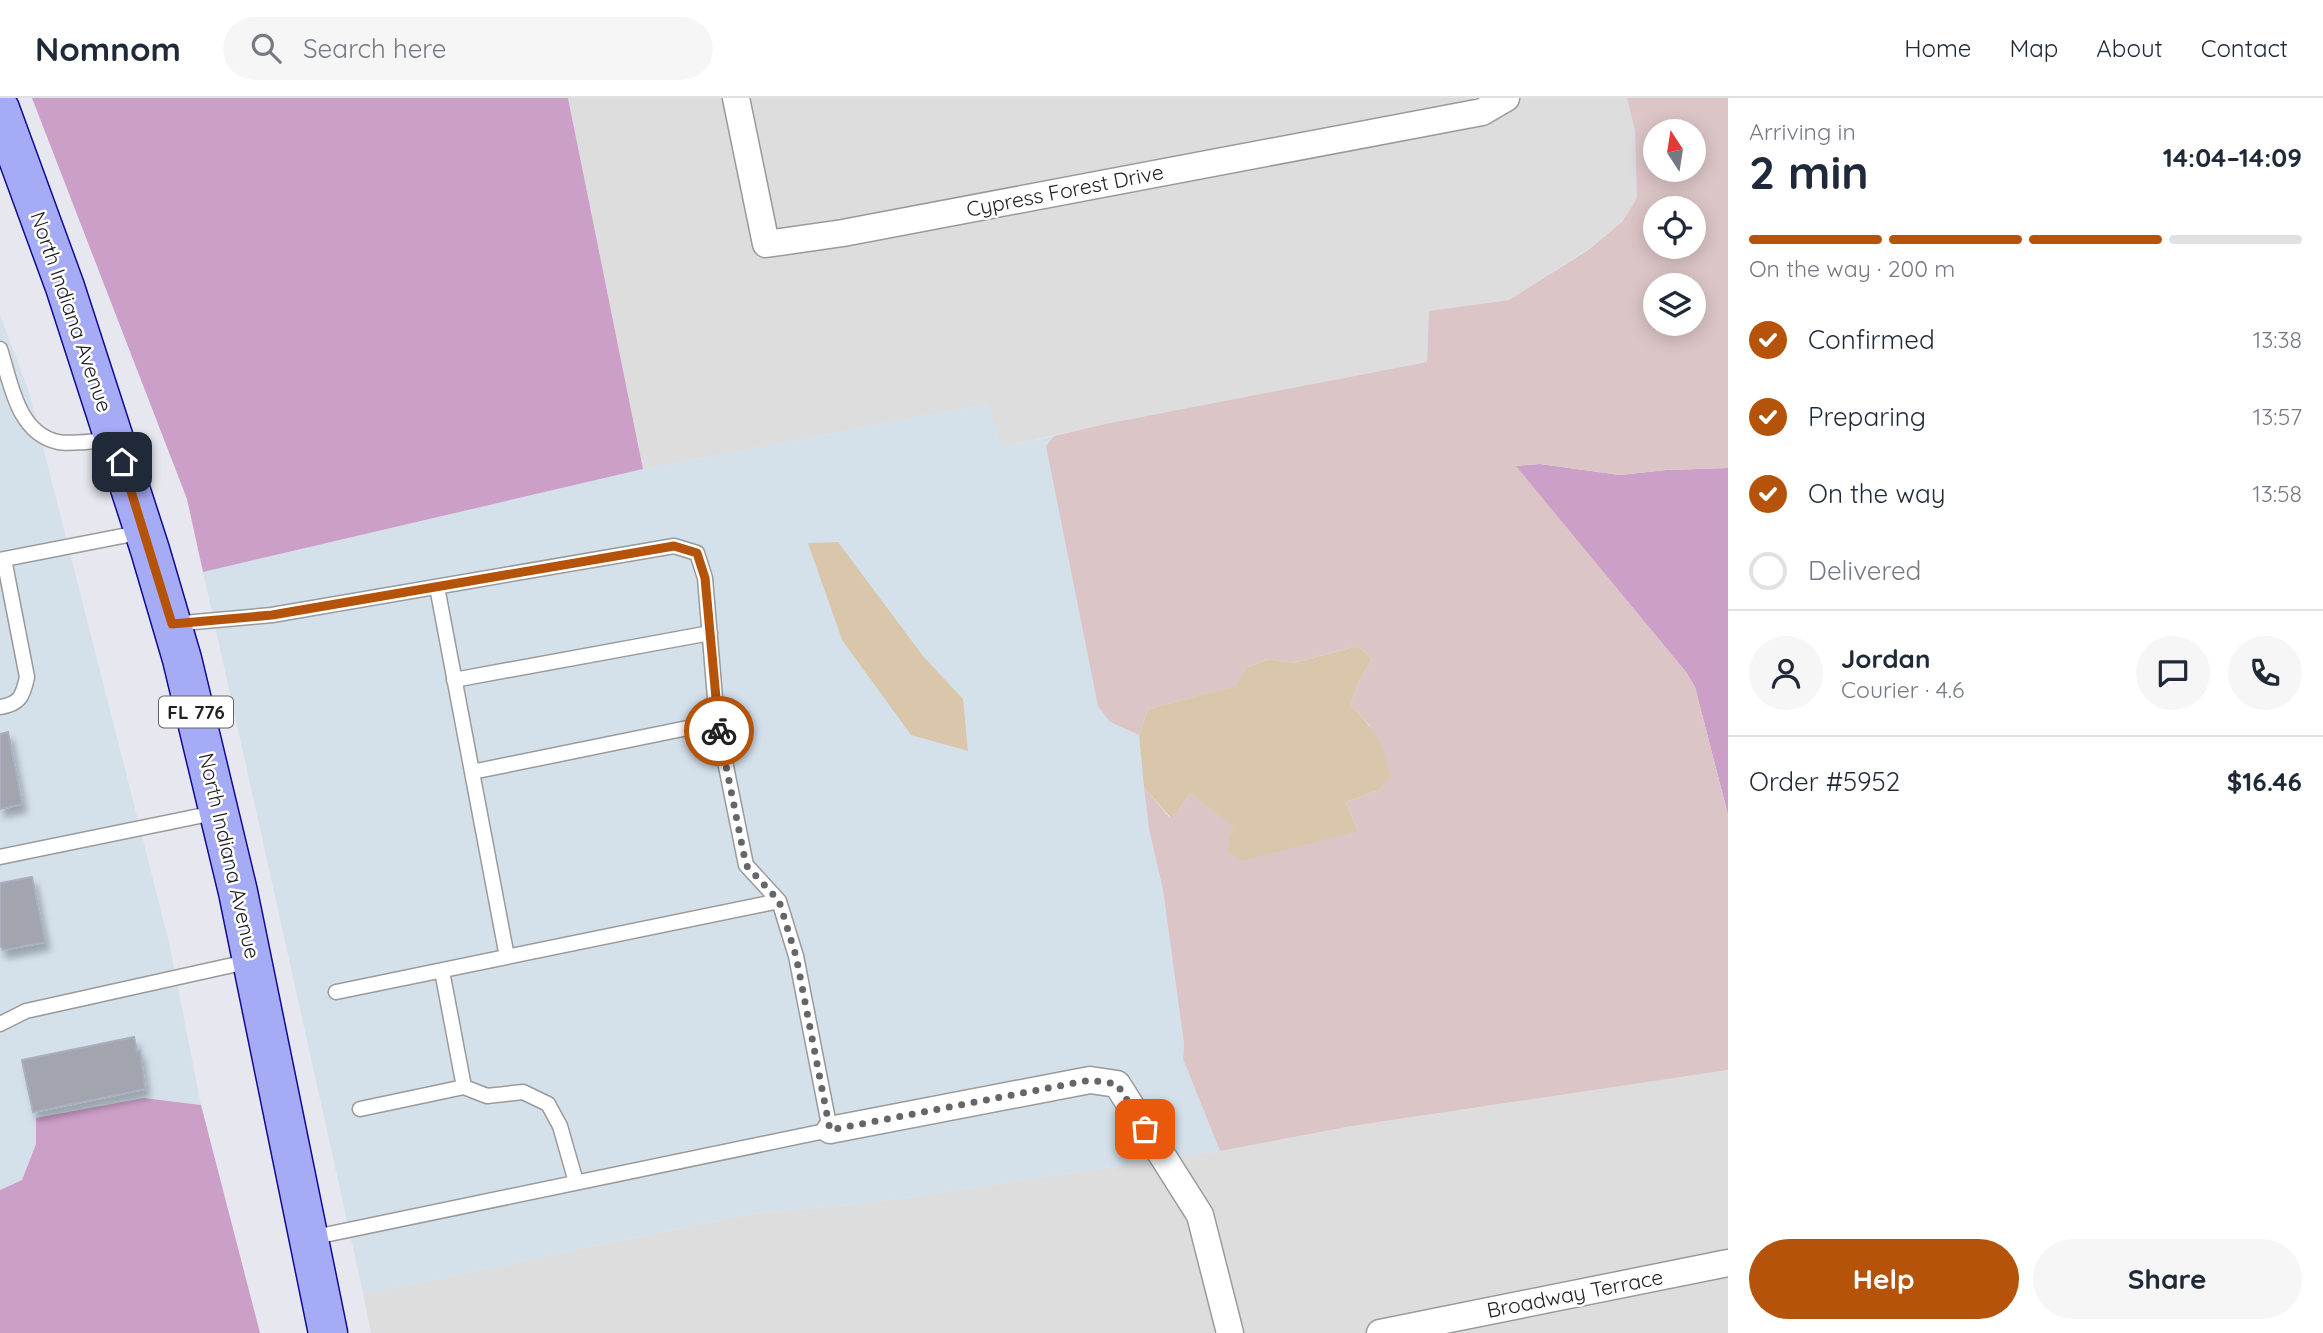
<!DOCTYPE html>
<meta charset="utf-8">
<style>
body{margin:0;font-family:Quicksand,sans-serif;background:#f6f6f7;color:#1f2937;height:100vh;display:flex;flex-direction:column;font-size:26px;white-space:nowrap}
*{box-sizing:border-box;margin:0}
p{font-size:23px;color:#747a83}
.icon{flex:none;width:38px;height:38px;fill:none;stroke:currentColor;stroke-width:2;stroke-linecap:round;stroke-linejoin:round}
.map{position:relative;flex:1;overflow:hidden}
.panel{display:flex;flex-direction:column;background:#fff;width:595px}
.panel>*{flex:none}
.needle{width:46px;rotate:348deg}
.controls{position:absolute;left:1643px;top:21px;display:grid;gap:14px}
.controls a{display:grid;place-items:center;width:63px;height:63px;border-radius:50%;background:#fff;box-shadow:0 4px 18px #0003;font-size:35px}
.pin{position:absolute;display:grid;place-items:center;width:60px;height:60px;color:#fff;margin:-30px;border-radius:14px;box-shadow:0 4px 10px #0006}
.courier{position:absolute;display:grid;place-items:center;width:70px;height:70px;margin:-35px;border:5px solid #b45309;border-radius:50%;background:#fff;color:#222;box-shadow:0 2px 9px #0007}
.summary em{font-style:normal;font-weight:700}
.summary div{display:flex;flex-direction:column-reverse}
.summary{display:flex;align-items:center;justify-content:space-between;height:119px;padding:0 21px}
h1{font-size:46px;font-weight:700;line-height:52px}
.bar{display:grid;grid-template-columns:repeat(4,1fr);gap:10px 7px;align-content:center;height:84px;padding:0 21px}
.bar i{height:9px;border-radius:5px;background:#e0e1e3}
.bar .active{background:#b45309}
.bar p{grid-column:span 4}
.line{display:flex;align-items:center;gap:18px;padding:0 21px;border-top:2px solid #e0e1e3}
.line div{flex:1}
.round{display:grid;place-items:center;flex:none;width:74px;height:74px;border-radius:37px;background:#f6f6f7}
ol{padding:0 21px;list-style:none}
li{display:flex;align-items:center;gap:21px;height:77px}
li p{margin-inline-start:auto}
li .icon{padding:7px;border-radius:50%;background:#b45309;color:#fff;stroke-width:4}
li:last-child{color:#747a83}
li i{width:38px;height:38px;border:4px solid #e0e1e3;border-radius:50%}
.action{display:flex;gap:14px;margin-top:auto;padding:14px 21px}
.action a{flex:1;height:80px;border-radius:42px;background:#b45309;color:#fff;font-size:28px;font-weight:700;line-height:80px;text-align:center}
.action a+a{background:#f6f6f7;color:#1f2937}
header{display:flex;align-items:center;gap:42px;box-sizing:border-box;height:98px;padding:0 35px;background:#fff;border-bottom:2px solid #e0e1e3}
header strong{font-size:33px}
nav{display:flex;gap:38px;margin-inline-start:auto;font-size:24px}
.search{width:490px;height:63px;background:#f6f6f7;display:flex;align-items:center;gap:18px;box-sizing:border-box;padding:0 24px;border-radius:38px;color:#747a83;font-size:26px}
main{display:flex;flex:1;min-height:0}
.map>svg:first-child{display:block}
</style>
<header>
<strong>Nomnom</strong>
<div class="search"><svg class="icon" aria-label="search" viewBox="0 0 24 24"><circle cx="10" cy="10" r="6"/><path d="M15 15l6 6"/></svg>Search here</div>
<nav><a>Home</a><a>Map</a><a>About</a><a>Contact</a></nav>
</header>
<main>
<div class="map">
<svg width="1728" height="1235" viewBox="0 0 1728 1235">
<defs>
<filter id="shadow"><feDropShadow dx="4.5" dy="8" stdDeviation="3.5" flood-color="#0004"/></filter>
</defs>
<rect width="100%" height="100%" fill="#e7e7f0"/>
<path fill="#ddddde" d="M568,0H1627L1635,33L1637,100L1622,124L1588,151L1509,202L1429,213L1427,264L1105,326L1001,349L988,306L643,371Z
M1728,972V1235H371L363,1195L381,1193L745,1117L879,1104L1220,1053L1352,1028Z"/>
<path fill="#d4e1eb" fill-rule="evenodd" d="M0,217L29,294L169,844L201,1007L144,1000L36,1046L22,1082L0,1092Z
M988,306L1001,349L1054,338L1046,348L1110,624L1139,637L1149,731L1163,792L1184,946L1183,961L1220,1053L879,1104L744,1117L381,1193L363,1195L203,474L643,371ZM809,445L923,558L963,601L842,542Z"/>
<path fill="#cc9fc8" d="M32,0H568L643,371L203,474L187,401Z
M1540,366L1620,377L1666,372L1728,370V717L1695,589L1686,574L1515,368Z
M144,1000L201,1007L260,1235H0V1092L22,1082L36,1046V1020Z"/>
<path fill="#dcc5c7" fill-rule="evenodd" d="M1627,0H1728V370L1666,372L1620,377L1540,366L1516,368L1686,574L1695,589L1728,717V972L1352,1028L1220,1053L1183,961L1184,946L1163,792L1149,731L1144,689L1170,720L1179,712L1190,695L1235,729L1229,738L1358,733L1346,704L1376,693L1370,628L1351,607L1358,585L1372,561L1358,548L1291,565L1270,561L1247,569L1237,588L1148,611L1139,637L1110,624L1098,608L1046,348L1054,338L1105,326L1427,264L1429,213L1509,202L1588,152L1622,124L1637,100L1635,33ZM1656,33H1694V72H1656ZM1656,110H1694V149H1656ZM1656,187H1694V226H1656Z"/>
<path fill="#dac7ab" d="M838,444L923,558L963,601L968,653L911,637L842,542L808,445Z
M1358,548L1372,561L1358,585L1351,607C1375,634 1385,643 1390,680L1376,693L1346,704L1358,733L1242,763L1228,753L1229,738L1234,729L1190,695L1179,712L1171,720L1144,689L1139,637L1148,611L1236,588L1247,569L1270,561L1292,565Z"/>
<path fill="#a3a5ae" stroke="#aaaec0" stroke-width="2" filter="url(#shadow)" d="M8,634L22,706L0,711V636Z
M32,779L45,844L3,852L0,847V785Z
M134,939L137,954L140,953L145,991L33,1014L22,962Z"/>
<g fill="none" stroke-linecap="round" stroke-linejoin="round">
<defs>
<path id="lane" d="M0,251C11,285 17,335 58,344C72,347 97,342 112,342
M0,462L143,434
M437,489L507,859
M172,526L272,517L674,448L697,455L705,480L717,624L746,767L779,803L796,858L830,1032L310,1140
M454,582L710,535
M0,609C20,606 23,598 27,579L4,461
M472,674L717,624
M0,759L219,714
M442,873L464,989
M336,894L779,803
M0,926L26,913L251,863
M360,1011L464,989L487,998L523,994L548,1006L560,1028L576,1084"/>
<path id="street" d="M736,0L766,146L843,135L1482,14L1506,0
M830,1032L1090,982L1117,986L1200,1117L1230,1235
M1380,1235L1728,1165"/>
<path id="primary" d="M0,11L65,189L150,452L182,561L238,794L328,1235"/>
</defs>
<use href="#lane" stroke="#9a9a9a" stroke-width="17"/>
<use href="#street" stroke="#9a9a9a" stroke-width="29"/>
<use href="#primary" stroke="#110b90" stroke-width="41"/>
<use href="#lane" stroke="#fff" stroke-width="14"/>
<use href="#street" stroke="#fff" stroke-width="26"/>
<use href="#primary" stroke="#a6abf5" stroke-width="38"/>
</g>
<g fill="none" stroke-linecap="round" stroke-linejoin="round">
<path stroke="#666669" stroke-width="7" stroke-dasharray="0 12.6" d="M719,633L746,767L779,803L796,858L830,1032L1090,982L1117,986L1145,1031"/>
<path stroke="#b45309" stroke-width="9" d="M122,364L172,526L272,517L674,448L697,455L705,480L719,633"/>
</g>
<g text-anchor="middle" stroke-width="5" stroke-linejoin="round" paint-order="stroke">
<rect fill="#fff" stroke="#636363" stroke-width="2" x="159" y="598.5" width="74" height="31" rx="5"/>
<g font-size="19" font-weight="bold" fill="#202020">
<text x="196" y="621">FL 776</text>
</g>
<g font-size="21" fill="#202020" stroke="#fff">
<text transform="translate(1065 93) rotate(-11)" y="7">Cypress Forest Drive</text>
<text transform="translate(71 214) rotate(71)" y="7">North Indiana Avenue</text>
<text transform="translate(229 758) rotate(77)" y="7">North Indiana Avenue</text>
<text transform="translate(1575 1196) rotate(-11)" y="7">Broadway Terrace</text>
</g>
</g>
</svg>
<div class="controls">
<a><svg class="needle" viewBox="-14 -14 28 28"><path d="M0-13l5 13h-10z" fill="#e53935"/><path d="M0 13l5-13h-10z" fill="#747a83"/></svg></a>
<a><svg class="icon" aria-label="locate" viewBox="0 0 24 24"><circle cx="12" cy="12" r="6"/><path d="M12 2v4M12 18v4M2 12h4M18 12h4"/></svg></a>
<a><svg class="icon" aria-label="layers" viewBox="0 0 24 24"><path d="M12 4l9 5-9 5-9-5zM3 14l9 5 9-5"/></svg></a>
</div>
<div class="pin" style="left:1145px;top:1031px;background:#ea580c"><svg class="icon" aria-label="bag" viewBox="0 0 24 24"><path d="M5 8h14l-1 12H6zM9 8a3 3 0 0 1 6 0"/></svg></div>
<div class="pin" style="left:122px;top:364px;background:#1f2937"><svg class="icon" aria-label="home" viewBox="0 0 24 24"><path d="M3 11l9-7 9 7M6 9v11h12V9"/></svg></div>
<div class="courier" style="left:719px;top:633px"><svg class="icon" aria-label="bike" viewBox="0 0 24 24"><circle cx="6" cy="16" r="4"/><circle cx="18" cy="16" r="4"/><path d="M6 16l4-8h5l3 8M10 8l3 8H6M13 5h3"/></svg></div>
</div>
<section class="panel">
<div class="summary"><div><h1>2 min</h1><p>Arriving in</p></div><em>14:04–14:09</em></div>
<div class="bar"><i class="active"></i><i class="active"></i><i class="active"></i><i></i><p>On the way · 200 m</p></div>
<ol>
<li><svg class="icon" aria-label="check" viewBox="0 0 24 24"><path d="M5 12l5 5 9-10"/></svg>Confirmed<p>13:38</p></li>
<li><svg class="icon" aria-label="check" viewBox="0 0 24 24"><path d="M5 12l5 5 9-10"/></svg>Preparing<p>13:57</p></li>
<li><svg class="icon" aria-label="check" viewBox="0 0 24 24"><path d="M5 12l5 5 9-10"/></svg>On the way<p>13:58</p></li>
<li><i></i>Delivered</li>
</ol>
<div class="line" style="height:126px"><a class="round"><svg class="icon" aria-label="person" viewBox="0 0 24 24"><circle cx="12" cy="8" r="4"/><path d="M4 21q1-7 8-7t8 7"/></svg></a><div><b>Jordan</b><p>Courier · 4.6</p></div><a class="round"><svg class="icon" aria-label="chat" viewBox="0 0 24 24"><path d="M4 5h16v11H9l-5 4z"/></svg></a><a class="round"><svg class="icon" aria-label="phone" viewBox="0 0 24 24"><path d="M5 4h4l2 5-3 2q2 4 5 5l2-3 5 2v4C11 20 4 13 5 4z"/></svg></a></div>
<div class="line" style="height:91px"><div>Order #5952</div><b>$16.46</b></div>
<div class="action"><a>Help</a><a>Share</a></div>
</section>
</main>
